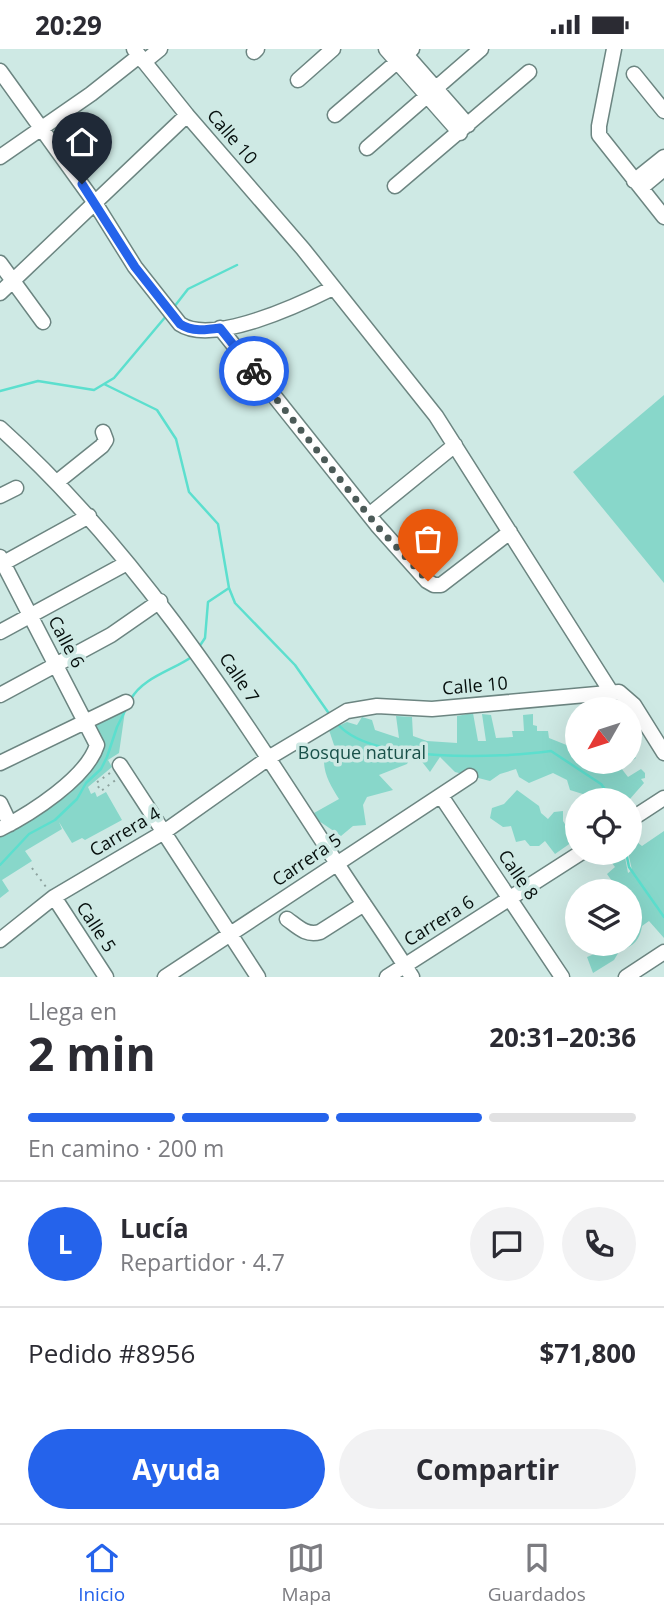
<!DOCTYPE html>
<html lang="es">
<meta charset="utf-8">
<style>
body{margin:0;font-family:"Open Sans",sans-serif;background:#f2f2f3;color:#2b2b33;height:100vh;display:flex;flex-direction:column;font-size:26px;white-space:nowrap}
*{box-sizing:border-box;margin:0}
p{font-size:23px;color:#7c7c81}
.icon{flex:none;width:38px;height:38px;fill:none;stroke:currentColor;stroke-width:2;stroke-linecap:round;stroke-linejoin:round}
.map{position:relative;height:928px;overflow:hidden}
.details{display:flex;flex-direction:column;background:#fff;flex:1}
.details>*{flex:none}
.needle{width:46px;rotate:231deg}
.tools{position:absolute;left:565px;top:648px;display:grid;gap:14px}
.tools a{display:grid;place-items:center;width:77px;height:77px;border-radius:50%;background:#fff;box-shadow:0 7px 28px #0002;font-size:35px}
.pin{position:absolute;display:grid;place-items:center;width:60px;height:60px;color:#fff;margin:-72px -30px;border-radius:50% 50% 50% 0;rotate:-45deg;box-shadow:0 0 7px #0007}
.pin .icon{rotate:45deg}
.courier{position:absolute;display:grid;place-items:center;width:70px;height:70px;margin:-35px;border:5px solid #2563eb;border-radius:50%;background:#fff;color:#222;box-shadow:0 2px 9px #0007}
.head em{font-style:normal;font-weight:700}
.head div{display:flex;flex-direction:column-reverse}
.head{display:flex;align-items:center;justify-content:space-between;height:119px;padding:0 28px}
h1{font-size:46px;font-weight:700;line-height:52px}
.bar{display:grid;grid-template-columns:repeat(4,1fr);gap:10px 7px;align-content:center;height:84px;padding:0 28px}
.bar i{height:9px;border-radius:5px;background:#e1e1e2}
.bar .selected{background:#2563eb}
.bar p{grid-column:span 4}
.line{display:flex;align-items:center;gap:18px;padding:0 28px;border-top:2px solid #e1e1e2}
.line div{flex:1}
.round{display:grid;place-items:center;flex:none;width:74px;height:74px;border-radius:37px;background:#f2f2f3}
.action{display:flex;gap:14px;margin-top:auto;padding:14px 28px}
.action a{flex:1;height:80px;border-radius:42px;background:#2563eb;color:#fff;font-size:28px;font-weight:700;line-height:80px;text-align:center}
.action a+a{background:#f2f2f3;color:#2b2b33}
.status{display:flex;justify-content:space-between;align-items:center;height:49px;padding:0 35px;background:#fff;direction:ltr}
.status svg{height:19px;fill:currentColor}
.dock{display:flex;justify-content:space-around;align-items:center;height:98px;border-top:2px solid #e1e1e2;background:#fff;font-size:19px;color:#7c7c81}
.dock a{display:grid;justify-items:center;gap:4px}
.dock .selected{color:#2563eb}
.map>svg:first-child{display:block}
</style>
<div class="status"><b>20:29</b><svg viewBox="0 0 49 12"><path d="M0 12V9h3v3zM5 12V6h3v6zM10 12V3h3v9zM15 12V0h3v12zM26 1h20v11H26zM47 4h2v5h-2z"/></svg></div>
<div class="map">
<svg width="664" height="928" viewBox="0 0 664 928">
<rect width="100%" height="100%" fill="#cee9e4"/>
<path fill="#88d7ca" d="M664,346V534L573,423Z
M126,655L119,704L108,711L112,718L88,738L91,745L95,743L97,748L106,743L122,771L85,791L82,789L72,794L59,773L62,780L25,802L32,812L2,831L9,842L0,849V782L53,749L70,744L93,718L102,705L103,694L92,671Z
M473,664L478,692H486L482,665L491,666L496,689L513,688L512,682H524L523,666L533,665V676L537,677V682H548L549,689L574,699L577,694L578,712H630V695L634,702L632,704L636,709L621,719L628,728L641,720L645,724V729L641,730L644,734L629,751H591L589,747L570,741L567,731L553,724L529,734L519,728L516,720L500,725L490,732L455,723L440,708L430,723L416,705L411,708L407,715L379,726L393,741L367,748L363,756L366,776L353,777L341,787L319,772L314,764L339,750C331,737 323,725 324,708L335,699L329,681L347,673L357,676L362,668L372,671L375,681L399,689L396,667L412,668L413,687L427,692L457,694V667Z
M517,741L539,757L541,764L548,770L554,763L563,762V772L575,791L555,805L545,792L539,797H530L525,791L516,793L511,777L503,778L490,769L492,759L504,755Z
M664,782V889L649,872L642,877C640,890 634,898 620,901L614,911L593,924L587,908L599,903L600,899L583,894H630V842H606V838L614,835L607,825L615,818L608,809L610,803H624L628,824L632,821L628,803H630V792L633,790L642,797Z"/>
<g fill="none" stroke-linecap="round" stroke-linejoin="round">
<path stroke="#5cdfce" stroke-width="2.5" d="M174,258L188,240L237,216
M104,335L157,361L176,390L189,443L218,475L229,539L235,554L295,616L330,666
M0,342L38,332L94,341L114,329L167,266
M199,598L205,589L208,553L229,539
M131,650C143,628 174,621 193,607
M337,674C369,715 502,709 551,702L601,735L613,751
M626,803L629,818L664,868
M0,816L29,785L55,771L77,750L86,734L101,720L107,708L117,678L126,660"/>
<defs>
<path id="minor" d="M134,0L187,66L303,200L436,367L611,643
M386,0L460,84
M614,0L599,77V86L664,168
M402,1L468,76
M254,3L257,0
M144,13L160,0
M0,22L95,154L135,218L180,275C212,297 301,255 333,239
M634,25L664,62
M298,31L333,0
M335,66L412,0
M367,99L481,0
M0,108L91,45L139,7
M634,132L664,108
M395,137L529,23
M641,139L664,120
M0,214L43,273
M0,244L187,66
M220,279L377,476L427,532L434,536H441L510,483
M0,379C138,503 236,659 336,813C361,852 388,889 412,928
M57,433L102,397L106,391L103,383
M0,447L16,439
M369,466L455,396
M0,508L97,696C87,729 30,765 0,780
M0,516L89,467
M0,583L127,514
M0,646L111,586L160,552
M0,714L126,653
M120,716L258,928
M441,747L562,928
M0,754L10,775
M630,771L664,749
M54,848L106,928
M287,870C298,878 306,887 320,883L364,855
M0,891L54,848L164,783L270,708L347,662L377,657L432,660L619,643L634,656L664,704
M165,928L470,727
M387,928L582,803
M626,928L664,903"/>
</defs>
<use href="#minor" stroke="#6c8581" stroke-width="17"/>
<path stroke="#8da29e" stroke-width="2" stroke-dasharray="2 5" stroke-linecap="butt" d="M110,724L96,734L101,742L117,730
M32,819L46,838"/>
<use href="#minor" stroke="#fff" stroke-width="14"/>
</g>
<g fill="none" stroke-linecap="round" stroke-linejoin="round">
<path stroke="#4c5b58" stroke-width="7" stroke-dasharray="0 12.6" d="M254,322L377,477L428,532"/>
<path stroke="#2563eb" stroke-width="9" d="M82,135L135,218L180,275C192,283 206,281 220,279L254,322"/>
</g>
<g text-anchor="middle" stroke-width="7" stroke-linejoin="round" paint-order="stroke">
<g font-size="18" fill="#060f0d" stroke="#cee9e4">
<text transform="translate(232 88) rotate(49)" y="6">Calle 10</text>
<text transform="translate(66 593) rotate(62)" y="6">Calle 6</text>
<text transform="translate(239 629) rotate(56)" y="6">Calle 7</text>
<text transform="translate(475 637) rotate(-5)" y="6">Calle 10</text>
<text transform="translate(125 783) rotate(-31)" y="6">Carrera 4</text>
<text transform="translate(307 811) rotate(-34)" y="6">Carrera 5</text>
<text transform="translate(518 826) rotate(56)" y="6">Calle 8</text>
<text transform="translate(439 872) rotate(-32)" y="6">Carrera 6</text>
<text transform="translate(96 878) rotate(57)" y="6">Calle 5</text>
</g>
<g font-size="18" fill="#19514a" stroke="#cee9e4">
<text x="362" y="710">Bosque natural</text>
</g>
</g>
</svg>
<div class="tools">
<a><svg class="needle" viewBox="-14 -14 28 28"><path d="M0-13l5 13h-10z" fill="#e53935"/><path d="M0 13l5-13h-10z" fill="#7c7c81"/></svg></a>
<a><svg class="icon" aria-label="locate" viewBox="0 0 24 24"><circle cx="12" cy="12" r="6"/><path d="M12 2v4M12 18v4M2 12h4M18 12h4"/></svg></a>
<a><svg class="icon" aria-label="layers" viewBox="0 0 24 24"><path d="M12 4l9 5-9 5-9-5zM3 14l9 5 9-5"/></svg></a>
</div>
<div class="pin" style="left:428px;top:532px;background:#ea580c"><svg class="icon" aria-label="bag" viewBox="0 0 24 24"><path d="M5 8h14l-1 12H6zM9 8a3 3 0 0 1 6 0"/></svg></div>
<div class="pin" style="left:82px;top:135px;background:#1f2937"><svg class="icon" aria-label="home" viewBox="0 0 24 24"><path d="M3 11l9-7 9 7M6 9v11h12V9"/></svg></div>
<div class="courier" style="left:254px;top:322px"><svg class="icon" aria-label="bike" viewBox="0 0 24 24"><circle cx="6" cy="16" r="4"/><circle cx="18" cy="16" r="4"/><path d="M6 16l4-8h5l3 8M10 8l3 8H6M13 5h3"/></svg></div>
</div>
<section class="details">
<div class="head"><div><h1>2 min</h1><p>Llega en</p></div><em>20:31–20:36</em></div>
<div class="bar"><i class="selected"></i><i class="selected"></i><i class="selected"></i><i></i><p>En camino · 200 m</p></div>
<div class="line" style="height:126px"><b class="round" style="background:#2563eb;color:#fff">L</b><div><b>Lucía</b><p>Repartidor · 4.7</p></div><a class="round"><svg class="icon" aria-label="chat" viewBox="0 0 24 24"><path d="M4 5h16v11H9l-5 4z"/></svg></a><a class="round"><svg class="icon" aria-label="phone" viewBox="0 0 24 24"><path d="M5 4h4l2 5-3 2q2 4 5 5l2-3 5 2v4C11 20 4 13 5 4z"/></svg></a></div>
<div class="line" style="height:91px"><div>Pedido #8956</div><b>$71,800</b></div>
<div class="action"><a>Ayuda</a><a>Compartir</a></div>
</section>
<nav class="dock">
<a class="selected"><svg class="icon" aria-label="home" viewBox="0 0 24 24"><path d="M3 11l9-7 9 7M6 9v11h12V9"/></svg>Inicio</a>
<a><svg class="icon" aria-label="map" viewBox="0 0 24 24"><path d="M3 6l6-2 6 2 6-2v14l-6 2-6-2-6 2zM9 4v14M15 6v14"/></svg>Mapa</a>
<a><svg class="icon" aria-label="saved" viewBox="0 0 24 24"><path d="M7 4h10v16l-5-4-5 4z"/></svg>Guardados</a>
</nav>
